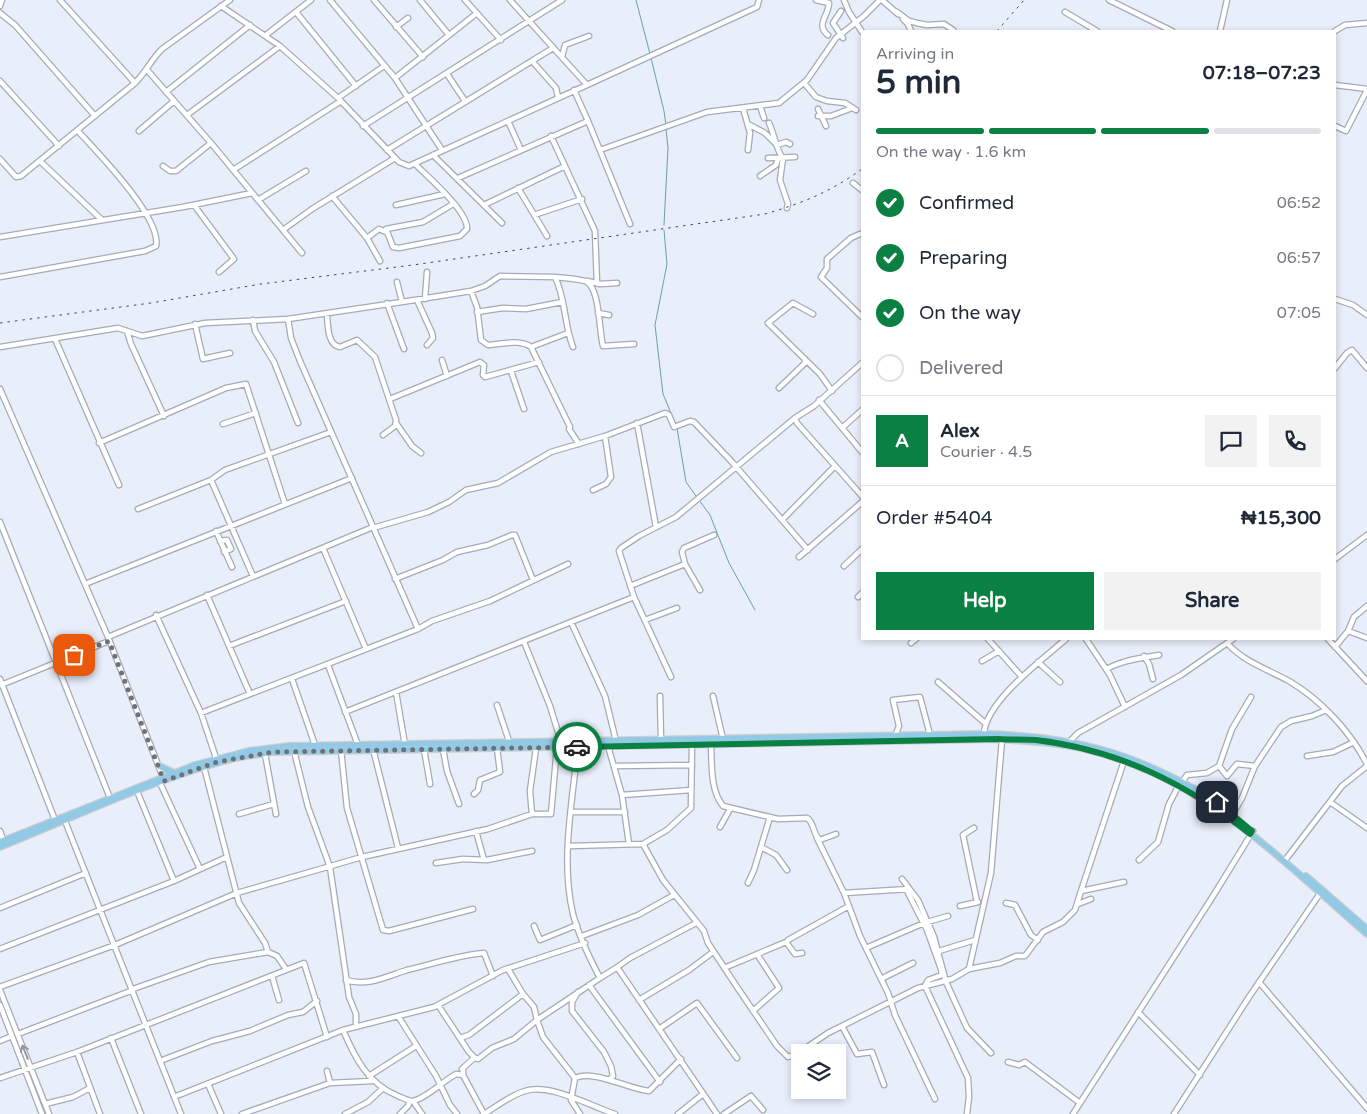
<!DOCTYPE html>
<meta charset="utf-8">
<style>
body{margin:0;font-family:"Varela Round",sans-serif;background:#f2f2f3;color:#1f2937;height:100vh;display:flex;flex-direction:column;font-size:19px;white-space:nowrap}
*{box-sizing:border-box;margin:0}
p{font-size:16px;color:#747a83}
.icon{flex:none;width:28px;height:28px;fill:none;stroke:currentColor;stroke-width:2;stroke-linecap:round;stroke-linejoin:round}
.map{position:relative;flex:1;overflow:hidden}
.drawer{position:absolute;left:861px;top:30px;width:475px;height:610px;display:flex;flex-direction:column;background:#fff;border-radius:0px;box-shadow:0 2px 8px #0003}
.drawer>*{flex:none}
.controls{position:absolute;left:791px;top:1044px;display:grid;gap:10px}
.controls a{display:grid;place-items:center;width:55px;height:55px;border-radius:0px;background:#fff;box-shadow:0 2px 8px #0003;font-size:25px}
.pin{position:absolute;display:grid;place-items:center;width:42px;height:42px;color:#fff;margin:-21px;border-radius:10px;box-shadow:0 2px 8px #0006}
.courier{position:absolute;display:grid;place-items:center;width:50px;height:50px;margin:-25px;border:4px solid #0b8043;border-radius:50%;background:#fff;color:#222;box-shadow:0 1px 6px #0007}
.headline em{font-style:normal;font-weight:700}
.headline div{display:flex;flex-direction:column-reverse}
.headline{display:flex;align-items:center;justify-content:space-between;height:85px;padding:0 15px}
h1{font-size:32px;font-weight:700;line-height:38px}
.bar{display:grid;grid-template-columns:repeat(4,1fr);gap:8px 5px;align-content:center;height:60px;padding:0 15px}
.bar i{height:6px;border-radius:4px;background:#e0e1e3}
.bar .on{background:#0b8043}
.bar p{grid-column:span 4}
.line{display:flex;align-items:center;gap:12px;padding:0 15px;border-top:1px solid #e0e1e3}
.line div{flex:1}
.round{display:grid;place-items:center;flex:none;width:52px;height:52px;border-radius:0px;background:#f2f2f3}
ol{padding:0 15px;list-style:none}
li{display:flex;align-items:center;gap:15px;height:55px}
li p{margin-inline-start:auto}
li .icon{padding:5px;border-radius:50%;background:#0b8043;color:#fff;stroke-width:4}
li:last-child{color:#747a83}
li i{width:28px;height:28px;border:2px solid #e0e1e3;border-radius:50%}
.cta{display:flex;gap:10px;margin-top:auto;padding:10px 15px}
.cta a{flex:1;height:58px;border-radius:0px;background:#0b8043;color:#fff;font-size:20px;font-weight:700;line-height:58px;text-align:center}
.cta a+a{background:#f2f2f3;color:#1f2937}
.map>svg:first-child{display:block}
</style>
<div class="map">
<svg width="1367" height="1114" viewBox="0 0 1367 1114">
<rect width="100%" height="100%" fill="#e8eefa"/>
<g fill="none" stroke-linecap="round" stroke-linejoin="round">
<path stroke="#6aa2a6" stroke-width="1" d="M636,0L650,54
M651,58L664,111L666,125
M664,225L668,148L666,129
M664,230L667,264L655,325L663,394L676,425
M677,428L686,482L696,496
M699,500L710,515L729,563L755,610"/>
<defs>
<path id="minor" d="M60,0L135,83
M330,0L395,78L442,150
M374,0L423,57
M420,0L449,35
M465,0L501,40
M816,0L829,3C829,15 815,25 828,35
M844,0L849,12L862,32
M882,0L898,14
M1109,0L1172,31
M0,6L2,0
M221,6L280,46L338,98L399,162L409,166L587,85L510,0
M841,11L833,23L843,38
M296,12L356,86
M897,12L909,21L917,23L927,25L944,24L953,30
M1065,12L1097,31
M0,13L15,25L95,116
M903,19L908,24L911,31
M396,27L408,18
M1220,31L1227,0
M1335,31L1345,25L1367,23
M266,35L311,0
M562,57L565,45L589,36
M532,61L556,88L558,97
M148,71L211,143L302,253
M447,74L465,101
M395,78L477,13
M0,81L59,146
M804,83L816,97L827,101L845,103L856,110
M587,85L757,7L759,0
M1335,85L1367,89
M574,90L588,121
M166,92L250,25
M338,98L384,66
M760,106L764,118
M743,108L750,133L748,150
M818,109L826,126
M187,115L280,46
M818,116H831L852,108
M508,121L521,150
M769,123C774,133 777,153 783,158L780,180L788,204L787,208
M748,124L765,133L777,145L786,142L790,144
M363,126L562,0
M1335,126L1346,131L1367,90
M139,131L174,101
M551,136L595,231L597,283
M387,150L553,48
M600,150L707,112L779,103L807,80L836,38L864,16L880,0
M433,155L502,223
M768,158L795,157
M0,159L16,177L21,176L135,83C147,71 150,61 162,49L230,0
M40,161L102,220
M415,164C428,177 468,211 467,229L460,236L399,248L393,247L386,229L423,222L453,204
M163,166L170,171H176L211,143
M233,170L341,101
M760,176L776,165L778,159
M458,178L588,121L630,224
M853,183L862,190
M518,188L547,236
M332,196L367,238L380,261
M258,200L306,171
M194,205L234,259L219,272
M396,205L445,194
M484,205L565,166
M534,215L582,199
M283,230L312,209L395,158
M860,234L851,238L827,259V268L821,277L862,317
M0,237L183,207L252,193
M367,238L379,229L386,232
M0,277L145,251L156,246C162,218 97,152 78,131
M555,277C562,278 582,279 587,282C600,290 599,331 603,346L634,344
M587,281L600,284L617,283
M471,291L477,307L481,340L488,345C501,344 520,339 531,347L570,427L569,429L579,444
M425,299L427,272
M1335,299L1353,305L1367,315
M417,300L432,333L433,338L427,345
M402,302L471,291L485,286L500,276L555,277C566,299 564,325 573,347
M387,303L404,349
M477,312L503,308L526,309L562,302
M598,313L609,315
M327,314C328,325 327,345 340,347L357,340L375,357L396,420L395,426L383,435
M813,314L793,303L768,323L820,374L832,391
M253,320L255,331L274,362L298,423
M195,324L203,359L230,353
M127,331L131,344L164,416
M55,339L119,485
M0,347L118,328L142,336L205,323L288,319L402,302L397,282
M531,347L568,333
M442,360L447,376
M1335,368L1347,353L1352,350L1367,368
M511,371L524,409
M779,388L805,363V359
M0,389L108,637L164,780
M390,399L480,362L484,365L483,375L485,377L539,362
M819,400L862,452
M795,418L814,406L862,363
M396,423L412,446L421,453
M637,423L656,527
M223,424L256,413
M842,428L862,410
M99,443L226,388L246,384L285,504
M211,480L225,470L331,432
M593,490L606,484L611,477L605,436
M138,509L211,480L253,576
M782,520L835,466
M0,522L110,798
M373,528L428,512L449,502L466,490L498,483L551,452L605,436L665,413L669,415L674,427L690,421L694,422L732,462L808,550
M216,531L232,567
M220,541L227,540L231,549L224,552
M323,548L366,649
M799,557L862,502
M1335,559L1367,535
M844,566L862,549
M395,579L443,560L457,552L488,545L512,535H515L533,580
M85,584L352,478
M630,586L685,564
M700,590L685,564L682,552L684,548L714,535
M207,595L250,694
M858,597L862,593
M156,615L201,713L216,758
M645,620L677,608
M571,622L605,696L616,741
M418,629L432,621L490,601L568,564
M1348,631L1354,617L1367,606
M108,637L373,527
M988,639L1022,677
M1086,639L1110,675L1125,707
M1328,639L1367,681
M524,642L550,706L561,742
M911,643L916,639
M1227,643C1244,662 1267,669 1289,681C1321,700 1350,731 1367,764
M229,646L346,601
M1335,647L1348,631L1367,638
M1144,656L1149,664L1153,679
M982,661L999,651
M1038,662L1060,682
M328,665L358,745
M1106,669C1126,659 1138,659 1159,655
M671,677L634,597L619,551L621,548L639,536L676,517L795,418L797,423L862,496
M0,679L55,820
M292,679L315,745
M938,682L985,723
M1,685L109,641
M396,692L405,745
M660,696L661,741
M713,696L723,739
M497,705L510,744
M345,712L634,597
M201,713L418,629L300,361L291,338L288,319
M984,734C985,702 1043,659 1066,639
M895,736L899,726L893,700L920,697L929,731
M1068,743L1078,733L1181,675L1233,639
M711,744C712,764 710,790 723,806L778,819L807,818C815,823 812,834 820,840L836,834
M578,745C573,799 560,859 573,914C578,933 591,961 600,978L616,968L619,970L717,1114
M608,746L622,795L629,844
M373,749L398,848
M424,749L430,784
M443,749L447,771L459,804
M341,750L347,808L383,930L389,931L473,909
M294,751L308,807L330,867L349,997L356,1014V1027
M265,754L276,814
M1307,756L1333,752L1354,742
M1124,761L1081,891L1124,882
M615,766L692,765
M1219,766L1232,729L1251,697
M204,767L239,903L265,943L268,952L277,956L286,969
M1182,782L1187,775L1207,773L1219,766L1227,776L1237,764L1255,766
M160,783L200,869
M137,791L174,881
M474,794L478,790L480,780L500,772L497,748
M622,795L691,790
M1330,802L1367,828
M571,812H625
M239,814L274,804
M532,814L530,791L536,748
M1232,815L1242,798L1255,766L1281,727L1291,721L1312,716L1326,710
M65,821L181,1114
M720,827L730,809
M974,828L963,835L977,902
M0,831L4,842
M476,831L484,860
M817,838L844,893L860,936L888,993L895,1015L935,1099
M643,844L663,880L704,931L708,943L737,987L777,1046L788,1057L797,1054L828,1033L918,988L952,979L969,969L1000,963L1016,956H1025L1043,932L1063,922L1075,910L1081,891
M569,846L643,844L667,830L691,808L692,745
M761,847L776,855L787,870
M1286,859L1342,786L1367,766
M1139,860L1158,842L1169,804L1179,785
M436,863L463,859L487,860L532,851
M902,879L918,900L934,937L946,982L967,1028L991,1053
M748,883L754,870L770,817
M906,889L927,930L941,969L942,975L928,980L925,986L968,1078L969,1097L967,1114
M844,893L909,889
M1006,903L1015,905L1031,935L1038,940
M1078,904L1091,899
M960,906L978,902
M0,908L86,873
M534,926L540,940L577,925
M582,936L638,915L674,895
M788,940L849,906
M866,948L924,923L948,916
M0,949L174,881L227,857
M939,951L975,940
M616,968L630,958L696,923
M724,968L786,942L795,954L802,953
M969,969L991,873L1002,739
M272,976L279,1000
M881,979L913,963
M346,980C367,987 388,976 407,970C432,964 459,955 484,953L493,976
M1259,982L1367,1108
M589,985L660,1082
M0,987L115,945L237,893L362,857L488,829L532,814H551L557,747
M133,989L209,962L268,952
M0,990L49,1114
M578,992L572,1002V1011L604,1052L611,1066L613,1076L609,1080
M639,1000L689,970L713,952
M0,1005L42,1114
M438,1005L469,1052L475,1058L478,1059L492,1048L514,1039L537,1020L534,1007L523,994
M753,1011L779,988L757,954
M1138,1012L1200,1075
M398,1016L436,1076L450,1105L457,1114
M842,1026L857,1054L872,1052L884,1085
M659,1029L697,1003L737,1058
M343,1030C355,1058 368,1084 398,1096C403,1098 408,1101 413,1101C427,1098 443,1081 456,1074L463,1075
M18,1034L133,990
M111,1038L141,1114
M460,1038L469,1035L523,994L508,969
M0,1041L12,1036
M77,1052L100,1114
M160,1061L212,1041L250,1031L288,1015L303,1012L317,1001
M1008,1062L1019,1065L1025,1062L1080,1103
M463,1068V1075L484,1114
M462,1069L474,1058
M327,1071L330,1083
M369,1076L416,1046
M0,1078L77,1052L304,963L327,1037
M575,1078C593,1069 628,1089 649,1091L681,1059
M208,1084L221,1114
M174,1097L343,1030L434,1007L503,970L585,943
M413,1101L422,1114
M45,1104L73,1097L90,1088
M242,1114L330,1083L372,1081
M345,1114L368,1102L382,1089
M400,1114L408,1106L410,1101
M484,1114C497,1106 511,1095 525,1091C550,1083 590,1106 615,1114
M580,1114L571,1100L575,1078L543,1037L537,1020L600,978
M678,1114L703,1094
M724,1114L751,1096L763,1110
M1073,1114L1215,893L1253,831
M1174,1114L1249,997L1321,892"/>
<path id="major" d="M159,766L172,772
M0,842L195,765L249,751L289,746L984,734C1074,736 1135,753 1212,799
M0,847C72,818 143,784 217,763C235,757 254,755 273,752L998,739C1024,741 1050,742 1077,747C1198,773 1277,856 1367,934
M1306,876L1367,929"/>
</defs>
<use href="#minor" stroke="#a5aab6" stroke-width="7"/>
<use href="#major" stroke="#cccdce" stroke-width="8"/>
<use href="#minor" stroke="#fff" stroke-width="4.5"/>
<use href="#major" stroke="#92cae5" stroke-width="5.5"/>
<path stroke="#45484e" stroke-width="1" stroke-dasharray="2.5 5" stroke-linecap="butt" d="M997,31L1024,0
M0,323L151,303L261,284L413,265L765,214C803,203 830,192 862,169"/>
</g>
<defs><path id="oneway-shaft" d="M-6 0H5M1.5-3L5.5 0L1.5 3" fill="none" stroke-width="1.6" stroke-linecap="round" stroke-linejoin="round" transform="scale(1.25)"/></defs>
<use stroke="#969699" href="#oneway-shaft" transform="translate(25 1052) rotate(-112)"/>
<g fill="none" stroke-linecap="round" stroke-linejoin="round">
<path stroke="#6e7179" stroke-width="5" stroke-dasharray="0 9" d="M74,655L109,641L164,781L217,762L273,752L577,747"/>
<path stroke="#0b8043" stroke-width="6" d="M577,747L998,739C1010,740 1023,739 1036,740C1118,750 1186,783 1250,834L1252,831L1217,802"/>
</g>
</svg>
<div class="controls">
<a><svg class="icon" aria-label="layers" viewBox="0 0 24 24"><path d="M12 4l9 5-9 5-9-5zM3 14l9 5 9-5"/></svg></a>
</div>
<div class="pin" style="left:74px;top:655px;background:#ea580c"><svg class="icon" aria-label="bag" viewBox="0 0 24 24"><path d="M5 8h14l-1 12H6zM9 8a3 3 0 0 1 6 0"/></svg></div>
<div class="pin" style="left:1217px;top:802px;background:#1f2937"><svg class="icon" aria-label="home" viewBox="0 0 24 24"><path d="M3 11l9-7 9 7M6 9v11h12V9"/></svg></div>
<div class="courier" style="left:577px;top:747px"><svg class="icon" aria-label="car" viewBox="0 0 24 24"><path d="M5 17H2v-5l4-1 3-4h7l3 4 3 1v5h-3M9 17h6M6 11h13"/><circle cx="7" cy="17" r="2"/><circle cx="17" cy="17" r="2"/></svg></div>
<section class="drawer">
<div class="headline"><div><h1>5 min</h1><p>Arriving in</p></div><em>07:18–07:23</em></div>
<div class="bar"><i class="on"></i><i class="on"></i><i class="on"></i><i></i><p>On the way · 1.6 km</p></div>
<ol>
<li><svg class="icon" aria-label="check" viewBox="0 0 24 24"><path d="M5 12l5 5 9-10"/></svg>Confirmed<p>06:52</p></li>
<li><svg class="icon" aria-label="check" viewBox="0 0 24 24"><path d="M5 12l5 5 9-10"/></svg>Preparing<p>06:57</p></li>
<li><svg class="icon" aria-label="check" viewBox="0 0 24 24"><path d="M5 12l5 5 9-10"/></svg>On the way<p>07:05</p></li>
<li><i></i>Delivered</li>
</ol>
<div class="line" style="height:90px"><b class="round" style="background:#0b8043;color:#fff">A</b><div><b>Alex</b><p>Courier · 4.5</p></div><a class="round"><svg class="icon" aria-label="chat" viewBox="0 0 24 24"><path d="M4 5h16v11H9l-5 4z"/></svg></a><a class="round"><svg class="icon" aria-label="phone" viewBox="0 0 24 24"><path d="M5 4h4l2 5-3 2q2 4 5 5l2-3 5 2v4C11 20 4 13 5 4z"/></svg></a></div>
<div class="line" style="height:65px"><div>Order #5404</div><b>₦15,300</b></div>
<div class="cta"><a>Help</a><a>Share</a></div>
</section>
</div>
